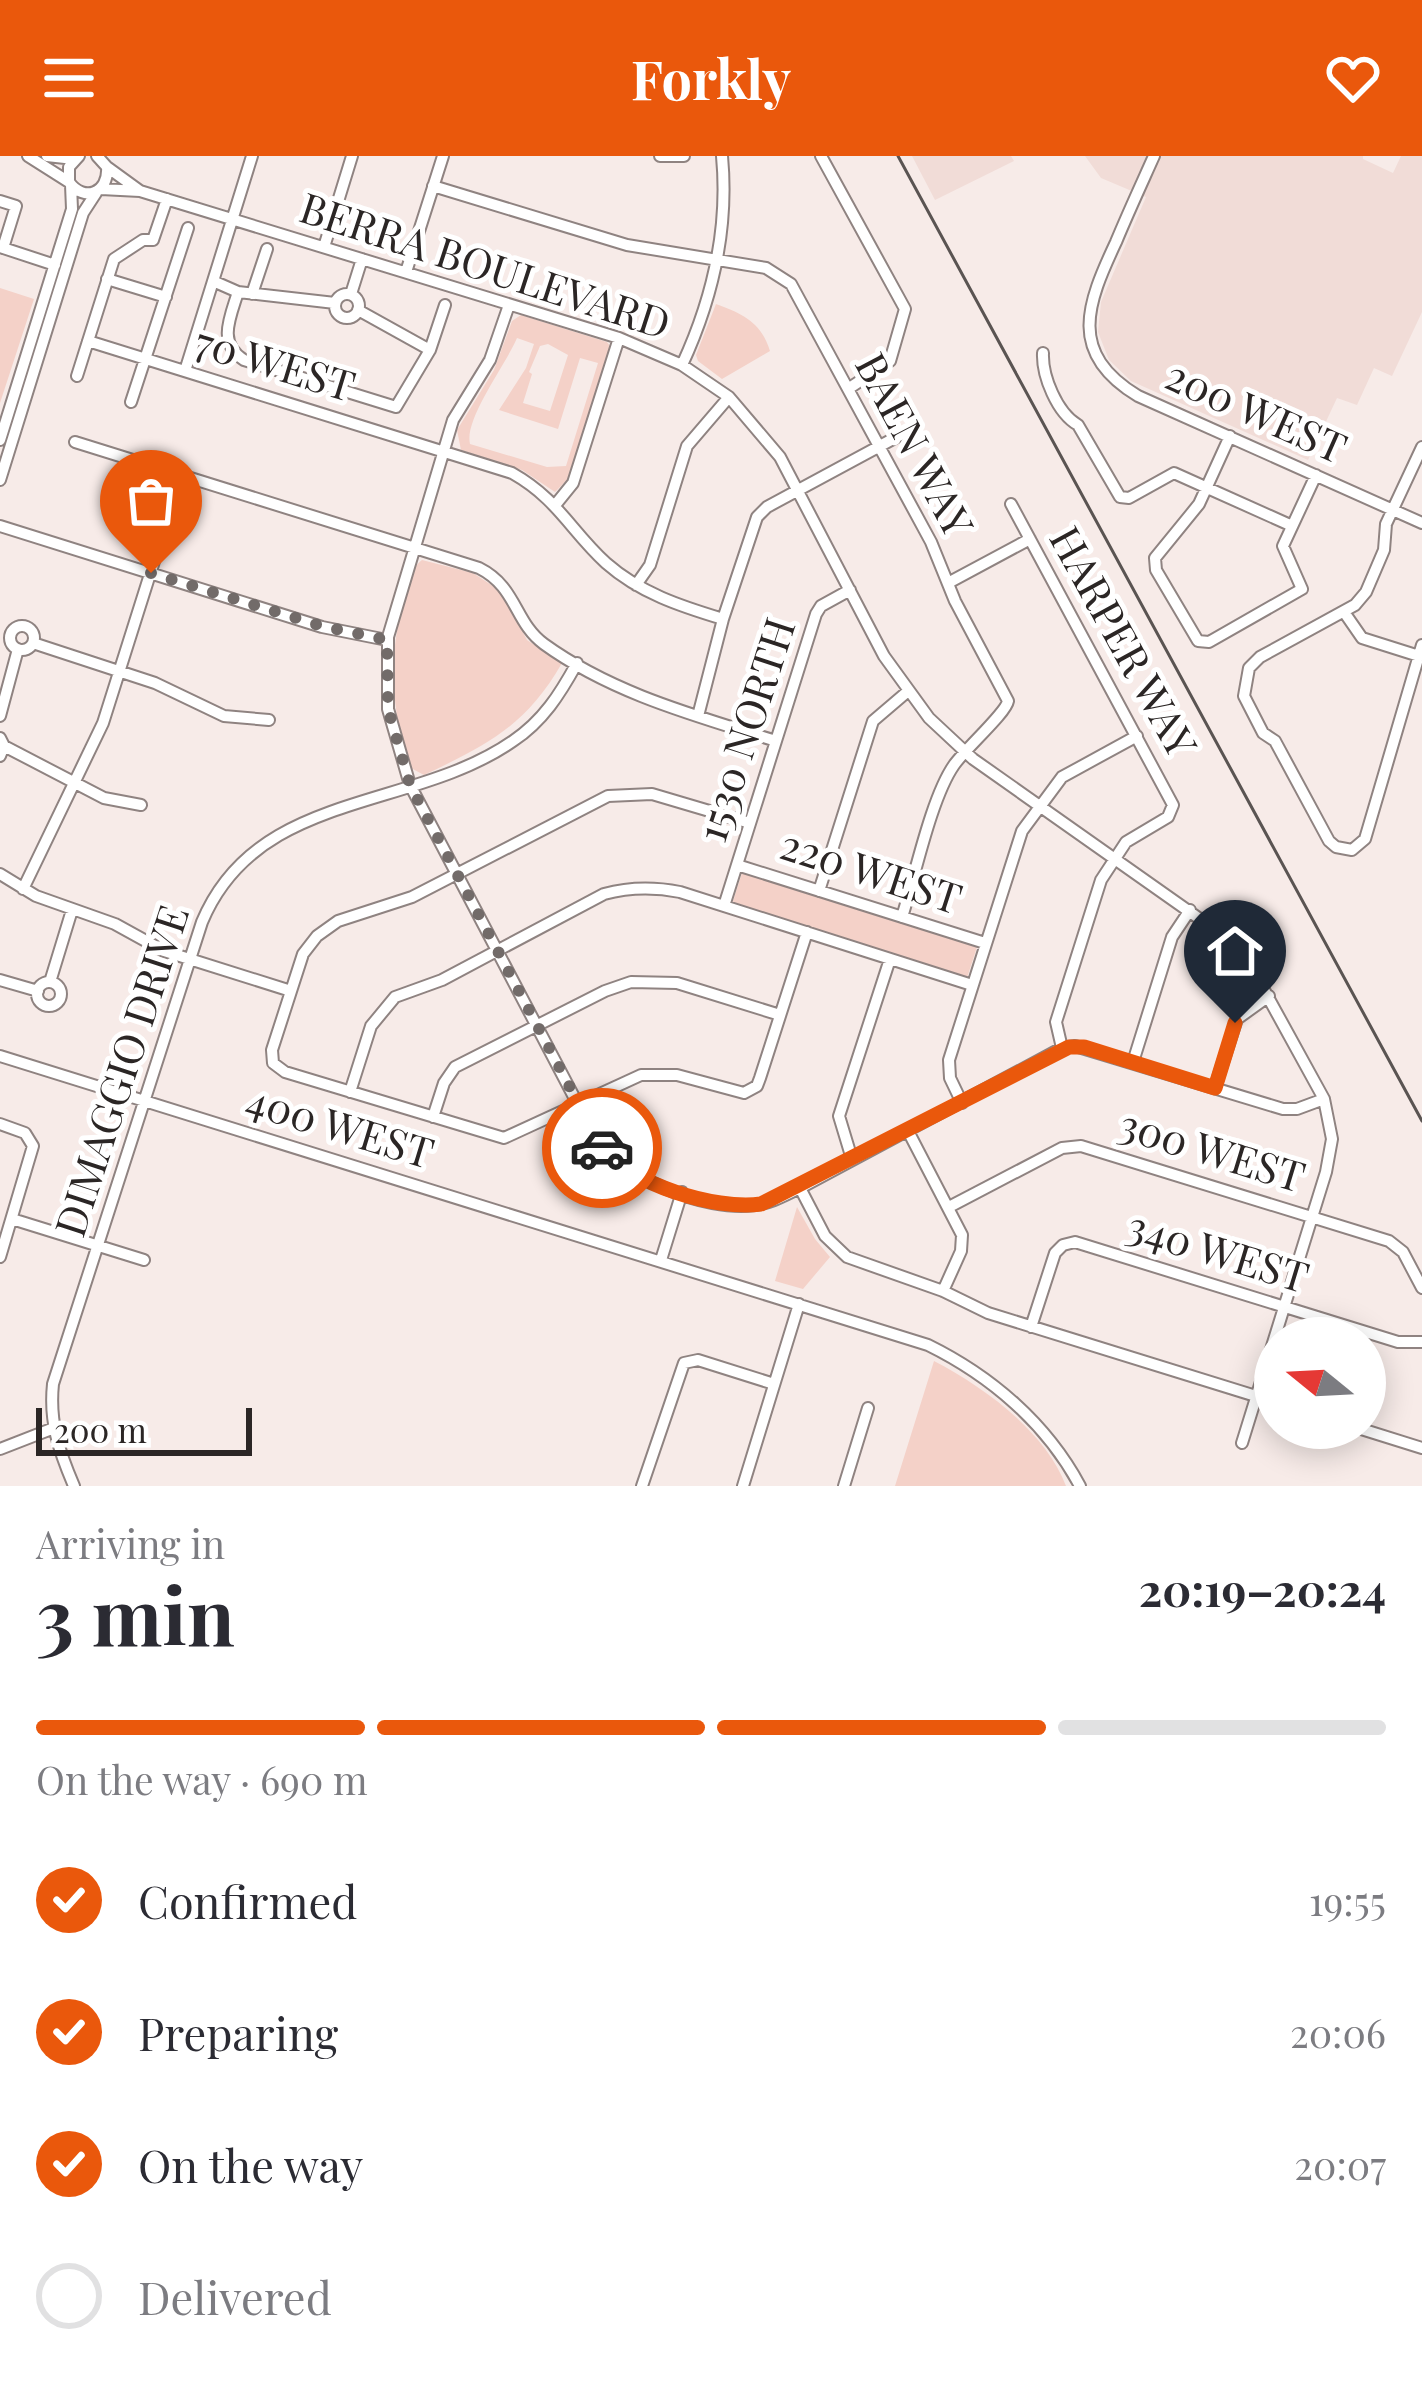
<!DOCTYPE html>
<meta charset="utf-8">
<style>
body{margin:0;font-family:"Playfair Display",serif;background:#f7f7f7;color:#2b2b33;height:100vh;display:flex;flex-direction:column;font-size:45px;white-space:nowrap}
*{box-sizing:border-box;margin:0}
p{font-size:39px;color:#7c7c81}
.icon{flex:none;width:66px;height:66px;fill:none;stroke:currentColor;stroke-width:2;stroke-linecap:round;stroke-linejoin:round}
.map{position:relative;height:1330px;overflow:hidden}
.panel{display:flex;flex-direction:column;background:#fff;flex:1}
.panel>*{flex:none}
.needle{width:78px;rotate:288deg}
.tools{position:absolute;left:1254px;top:1161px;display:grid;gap:24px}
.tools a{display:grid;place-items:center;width:132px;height:132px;border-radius:50%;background:#fff;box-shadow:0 6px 30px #0003;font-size:60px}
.scale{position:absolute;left:36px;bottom:30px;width:216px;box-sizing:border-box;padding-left:12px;border:6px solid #2b2625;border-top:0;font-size:33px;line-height:42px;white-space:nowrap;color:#2b2625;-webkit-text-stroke:9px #fff;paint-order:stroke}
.pin{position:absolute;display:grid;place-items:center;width:102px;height:102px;color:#fff;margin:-123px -51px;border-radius:50% 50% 50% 0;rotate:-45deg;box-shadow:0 0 12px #0007}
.pin .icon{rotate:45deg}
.courier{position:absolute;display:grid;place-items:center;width:120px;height:120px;margin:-60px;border:9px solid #ea580c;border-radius:50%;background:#fff;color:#222;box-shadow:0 3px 15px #0007}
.headline em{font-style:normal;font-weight:700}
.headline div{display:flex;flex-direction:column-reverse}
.headline{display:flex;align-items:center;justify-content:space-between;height:204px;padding:0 36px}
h1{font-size:78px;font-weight:700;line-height:90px}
.bar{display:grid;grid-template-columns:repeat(4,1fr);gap:18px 12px;align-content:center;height:144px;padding:0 36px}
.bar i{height:15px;border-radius:9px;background:#e1e1e2}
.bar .on{background:#ea580c}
.bar p{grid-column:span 4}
ol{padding:0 36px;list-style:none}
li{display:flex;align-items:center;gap:36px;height:132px}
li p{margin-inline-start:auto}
li .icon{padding:12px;border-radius:50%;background:#ea580c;color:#fff;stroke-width:4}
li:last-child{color:#7c7c81}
li i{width:66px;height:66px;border:6px solid #e1e1e2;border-radius:50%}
header{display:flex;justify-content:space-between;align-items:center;height:156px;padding:0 36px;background:#ea580c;color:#fff;font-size:54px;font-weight:700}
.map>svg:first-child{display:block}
</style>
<header><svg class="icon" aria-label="menu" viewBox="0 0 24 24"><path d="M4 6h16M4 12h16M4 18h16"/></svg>Forkly<svg class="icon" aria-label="heart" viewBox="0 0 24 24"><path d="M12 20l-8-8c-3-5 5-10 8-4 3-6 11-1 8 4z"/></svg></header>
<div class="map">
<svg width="1422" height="1330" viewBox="0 0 1422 1330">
<rect width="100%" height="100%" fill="#f7ebe8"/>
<path fill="#f1dcd7" d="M912,0H1011L1014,5L935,44Z
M1085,0H1363V3L1393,17L1401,0H1422V156L1392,220L1374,212L1357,249L1337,242L1308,304L1131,225L1109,204L1098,176L1101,146L1146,41L1101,22Z"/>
<path fill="#f4d1c8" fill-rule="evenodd" d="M0,132L34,143L0,247Z
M716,148C743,158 761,166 770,195L722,223L698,205L696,199Z
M521,159L607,186L610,190L570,321L555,336L522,314L461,294L457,274L494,214L512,165ZM517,182L534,188L526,212L499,254L558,273L580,202L598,207L566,310L547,311L470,288C464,263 505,210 517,182ZM548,188L568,199L550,255L523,247L532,218L529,216L540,190Z
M422,404L473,417L493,430L504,441L527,484L562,507C526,570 487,589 424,619L409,611C392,554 387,503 404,445C408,430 410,413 422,404Z
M742,717L977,791L967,822L732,748Z
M797,1051L815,1083L830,1101L803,1133L775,1125Z
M934,1205C984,1231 1045,1275 1066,1330H895Z"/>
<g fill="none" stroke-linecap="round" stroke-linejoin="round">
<defs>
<path id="minor" d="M28,0L69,26
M47,0L74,3
M79,0L69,11V26C84,47 109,37 107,11L97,0
M660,0H684
M821,0L905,153L890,205L848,233
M1154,0C1141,29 1128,57 1116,86C1087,148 1067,197 1138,240L1422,367
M107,11L140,35
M433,30L627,89L766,112L791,128L931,386L955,445L1008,545C1006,557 966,592 954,609C931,642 915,720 902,761
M101,33L140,35L619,182L682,209L729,241L780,301L884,500L929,562L973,603L1241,792L1324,943L1332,983L1326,1016L1242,1287
M0,45L16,50L3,92
M153,84L167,43
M0,91L55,109
M324,91L352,0
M406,116L443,0
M107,123L166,141
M213,125L238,136C230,162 217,187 244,204L396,251L430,194
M238,136L335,147
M335 150a12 12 0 1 1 24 0a12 12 0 1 1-24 0Z
M252,138L267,93
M351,138L362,103
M509,149L490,204L453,264L388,481V553L410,629L594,979C621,1022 705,1056 755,1049C772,1047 785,1039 800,1032L1062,892L1075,890L1283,953H1297L1324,943
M358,154L430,194L445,149
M88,185L512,317C558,343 570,374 606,407C640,437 680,450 723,463
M1043,197C1042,220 1057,257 1078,269L1120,341L1129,342L1174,317L1290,369
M682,209C713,142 729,74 722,0
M185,215L252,0
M77,220L114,103L143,84H153
M131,246L188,72
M1230,280L1199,348L1155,402L1156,414L1198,485L1209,486L1302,433L1283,390L1316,319
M0,284L72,53L71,29
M75,286L479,412C517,431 514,466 544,488C613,538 697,560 776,585
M1422,291L1386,368L1384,394L1366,436L1355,449L1260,501L1249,512L1244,540L1263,577L1275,585L1329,685L1336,691L1352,694L1365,683L1422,489
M0,324L83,57L96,37
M556,348L573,327L619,182
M1011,348L1173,649L1168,661L1126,686L1101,724L1056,866L1062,892
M0,370L322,471L387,484
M948,427L1030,383
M636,429L650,409L687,290L729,241
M1344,456L1362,482L1419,500
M10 482a12 12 0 1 1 24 0a12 12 0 1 1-24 0Z
M33,487L155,527L224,560L269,564
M0,560L18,493
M698,560L723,463L757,361L767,351L917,270
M0,582L4,590L0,600
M4,590L104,642L141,649
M750,667L652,638L608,640L412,741L338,765L317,780L303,798L272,894L273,907L285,916L504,982L641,919H677L744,937L757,930L760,922L807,776
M737,709L985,787
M0,718L36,740L115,768L164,795L291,835
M23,733L103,567L181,320
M819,735L873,565L907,536
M724,750L816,458L821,450L850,434
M0,824L38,835
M50,826L72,754
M37 838a12 12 0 1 1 24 0a12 12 0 1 1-24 0Z
M0,900L928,1189C991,1220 1046,1267 1080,1330
M1133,906L1172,781L1190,754
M1215,931L1237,863L1269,840
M350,936L371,870L395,841L442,824L604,738C630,731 654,731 680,736L972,829
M962,947L950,922L949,904L1022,675L1062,621L1137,580
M433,961L444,927L455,911L605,835L631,826L677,827L780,859
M0,968L25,977L33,990L0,1101
M908,975L962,1079L961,1095L943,1135
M852,1003L839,960L890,803
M800,1032L825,1080L847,1101L943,1135L988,1157L1275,1246
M949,1051L1062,992L1081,990L1389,1085L1403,1096L1422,1132
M12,1063L144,1104
M661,1104L682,1036
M1031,1171L1055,1097L1063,1089L1075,1086L1398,1186H1422
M1358,1272L1422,1292
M0,1293L54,1272
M74,1330C59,1295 49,1266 53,1228L202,766C257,634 411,656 513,585C543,565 560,538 577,507
M642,1330L684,1207L698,1204L774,1228
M743,1330L799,1148
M844,1330L868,1252"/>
</defs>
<use href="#minor" stroke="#8f8381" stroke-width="14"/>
<use href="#minor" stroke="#fff" stroke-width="10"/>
<path stroke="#5a5452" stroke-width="3" d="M898,0L1422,965"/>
</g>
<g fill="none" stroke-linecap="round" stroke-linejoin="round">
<path stroke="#726b69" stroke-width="12" stroke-dasharray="0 21.6" d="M151,417L322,470L387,484L388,553L410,629L602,992"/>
<path stroke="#ea580c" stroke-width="15" d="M602,992C634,1029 713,1054 761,1048L1069,891H1084L1215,932L1235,867"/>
</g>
<g text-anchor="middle" stroke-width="10" stroke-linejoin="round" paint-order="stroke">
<g font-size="42" fill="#2b2625" stroke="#fff">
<text transform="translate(485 110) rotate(18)" y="15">BERRA BOULEVARD</text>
<text transform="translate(275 208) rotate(17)" y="15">70 WEST</text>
<text transform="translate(1256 256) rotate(24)" y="15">200 WEST</text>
<text transform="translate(914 289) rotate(62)" y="15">BAEN WAY</text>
<text transform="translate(1123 486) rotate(61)" y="15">HARPER WAY</text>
<text transform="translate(746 574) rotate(-72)" y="15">1530 NORTH</text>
<text transform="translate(871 716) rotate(18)" y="15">220 WEST</text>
<text transform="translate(122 915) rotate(-72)" y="15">DIMAGGIO DRIVE</text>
<text transform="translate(340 971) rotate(17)" y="15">400 WEST</text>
<text transform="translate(1212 995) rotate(17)" y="15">300 WEST</text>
<text transform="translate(1218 1096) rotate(17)" y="15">340 WEST</text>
</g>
</g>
</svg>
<div class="tools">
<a><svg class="needle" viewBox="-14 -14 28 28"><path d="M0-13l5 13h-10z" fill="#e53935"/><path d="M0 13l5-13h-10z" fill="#7c7c81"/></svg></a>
</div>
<div class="scale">200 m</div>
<div class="pin" style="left:151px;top:417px;background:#ea580c"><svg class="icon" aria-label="bag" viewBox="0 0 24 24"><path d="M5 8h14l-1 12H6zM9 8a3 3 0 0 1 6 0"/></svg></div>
<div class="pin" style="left:1235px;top:867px;background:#1f2937"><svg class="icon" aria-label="home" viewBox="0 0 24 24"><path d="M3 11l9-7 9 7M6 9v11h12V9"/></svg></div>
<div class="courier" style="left:602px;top:992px"><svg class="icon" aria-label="car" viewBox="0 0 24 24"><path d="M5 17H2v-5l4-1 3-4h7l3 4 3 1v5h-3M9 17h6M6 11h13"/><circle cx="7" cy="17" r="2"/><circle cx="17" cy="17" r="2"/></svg></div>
</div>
<section class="panel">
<div class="headline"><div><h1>3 min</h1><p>Arriving in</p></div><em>20:19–20:24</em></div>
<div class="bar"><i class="on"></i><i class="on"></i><i class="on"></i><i></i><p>On the way · 690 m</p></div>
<ol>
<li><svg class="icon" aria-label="check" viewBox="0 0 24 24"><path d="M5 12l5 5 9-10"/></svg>Confirmed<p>19:55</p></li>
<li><svg class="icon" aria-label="check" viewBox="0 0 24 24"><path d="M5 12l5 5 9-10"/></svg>Preparing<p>20:06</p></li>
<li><svg class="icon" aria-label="check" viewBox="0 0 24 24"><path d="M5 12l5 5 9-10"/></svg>On the way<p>20:07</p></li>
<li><i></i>Delivered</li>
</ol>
</section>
